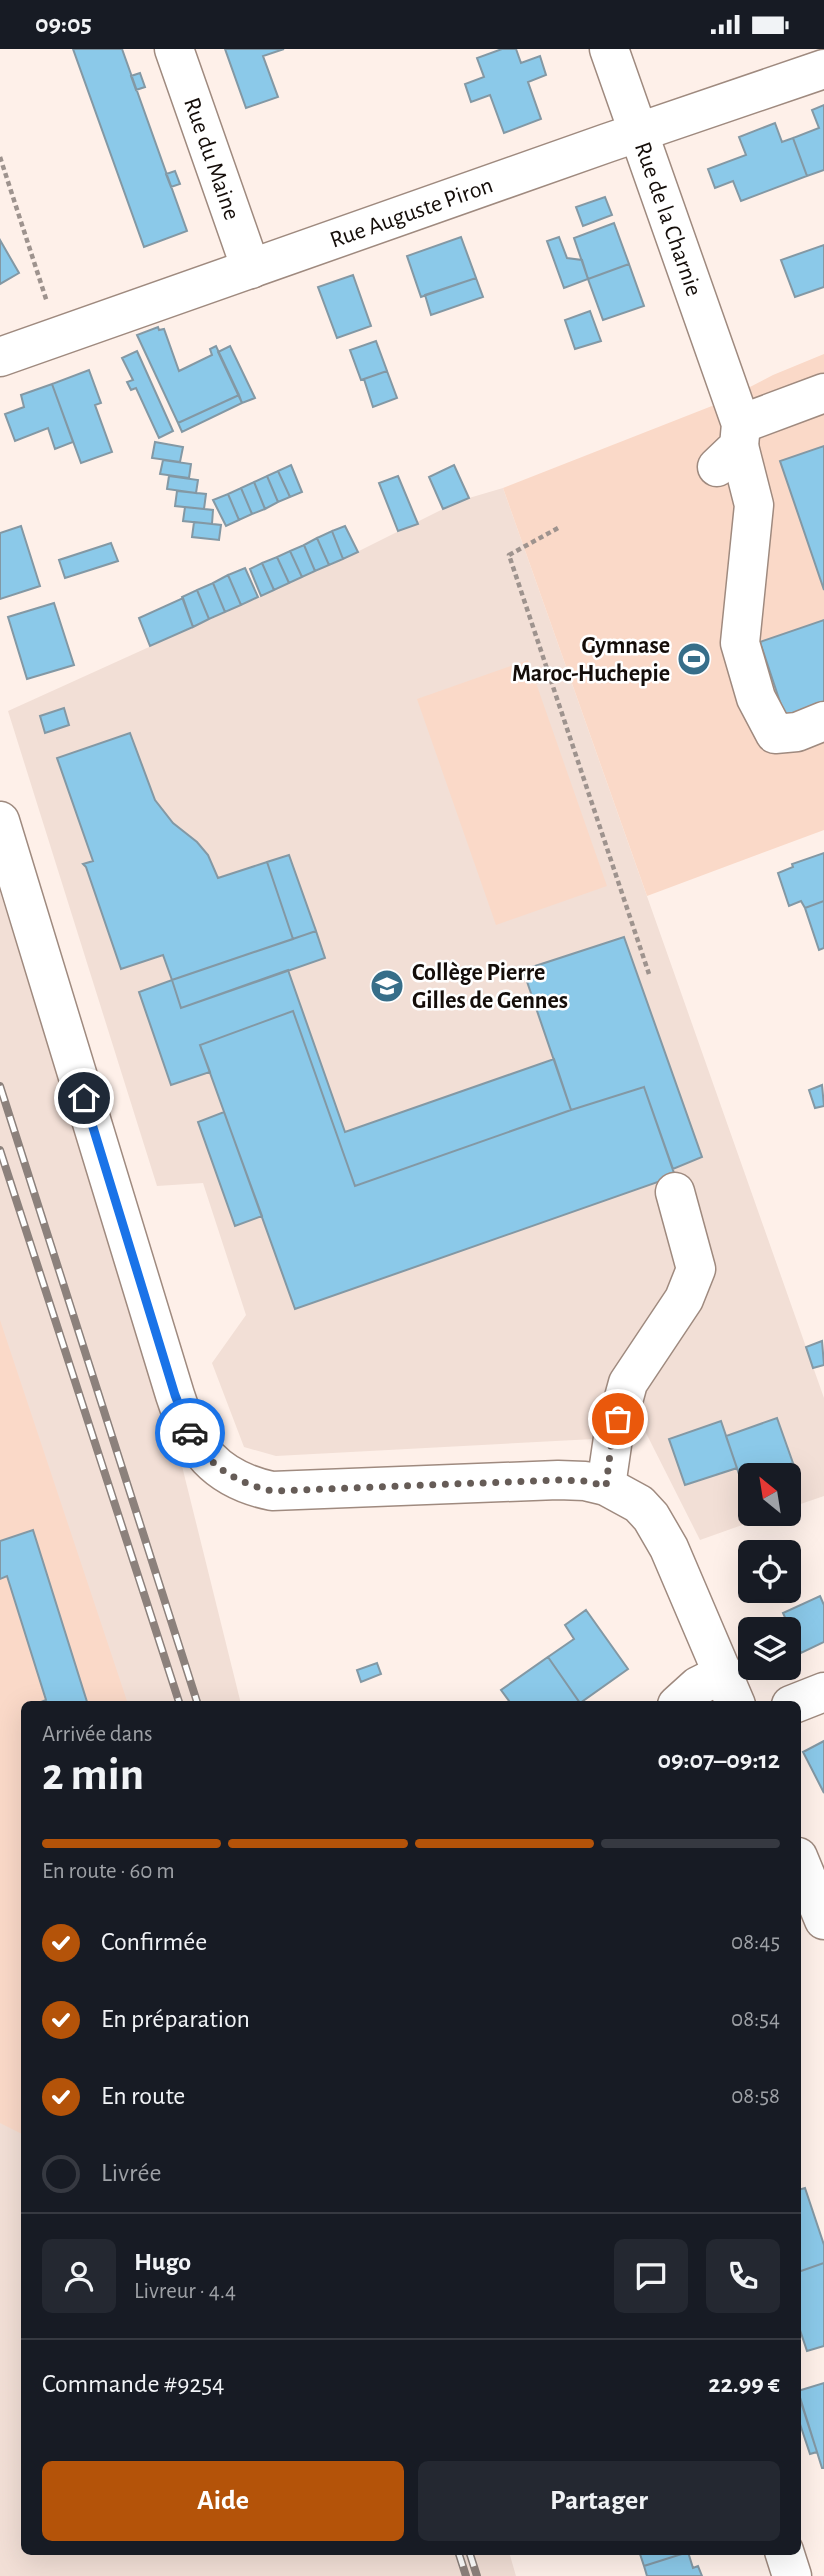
<!DOCTYPE html>
<html lang="fr">
<meta charset="utf-8">
<style>
body{margin:0;font-family:"Alegreya Sans",sans-serif;background:#242831;color:#f1f3f6;height:100vh;display:flex;flex-direction:column;font-size:26px;white-space:nowrap}
*{box-sizing:border-box;margin:0}
p{font-size:23px;color:#9ea1a6}
.icon{flex:none;width:38px;height:38px;fill:none;stroke:currentColor;stroke-width:2;stroke-linecap:round;stroke-linejoin:round}
.map{position:relative;flex:1;overflow:hidden}
.details{position:absolute;left:21px;top:1652px;width:780px;height:854px;display:flex;flex-direction:column;background:#171b24;border-radius:10px;box-shadow:0 7px 28px #0002}
.details>*{flex:none}
.needle{width:46px;rotate:330deg}
.fabs{position:absolute;left:738px;top:1414px;display:grid;gap:14px}
.fabs a{display:grid;place-items:center;width:63px;height:63px;border-radius:10px;background:#171b24;box-shadow:0 7px 28px #0002;font-size:35px}
.pin{position:absolute;display:grid;place-items:center;width:60px;height:60px;color:#fff;margin:-30px;border:4px solid #fff;border-radius:50%;box-shadow:0 2px 7px #0007}
.courier{position:absolute;display:grid;place-items:center;width:70px;height:70px;margin:-35px;border:5px solid #1a73e8;border-radius:50%;background:#fff;color:#222;box-shadow:0 2px 9px #0007}
.head em{font-style:normal;font-weight:700}
.head div{display:flex;flex-direction:column-reverse}
.head{display:flex;align-items:center;justify-content:space-between;height:119px;padding:0 21px}
h1{font-size:46px;font-weight:700;line-height:52px}
.bar{display:grid;grid-template-columns:repeat(4,1fr);gap:10px 7px;align-content:center;height:84px;padding:0 21px}
.bar i{height:9px;border-radius:5px;background:#363941}
.bar .on{background:#b45309}
.bar p{grid-column:span 4}
.line{display:flex;align-items:center;gap:18px;padding:0 21px;border-top:2px solid #363941}
.line div{flex:1}
.round{display:grid;place-items:center;flex:none;width:74px;height:74px;border-radius:10px;background:#242831}
ol{padding:0 21px;list-style:none}
li{display:flex;align-items:center;gap:21px;height:77px}
li p{margin-inline-start:auto}
li .icon{padding:7px;border-radius:50%;background:#b45309;color:#fff;stroke-width:4}
li:last-child{color:#9ea1a6}
li i{width:38px;height:38px;border:4px solid #363941;border-radius:50%}
.button{display:flex;gap:14px;margin-top:auto;padding:14px 21px}
.button a{flex:1;height:80px;border-radius:10px;background:#b45309;color:#fff;font-size:28px;font-weight:700;line-height:80px;text-align:center}
.button a+a{background:#242831;color:#f1f3f6}
.status{display:flex;justify-content:space-between;align-items:center;height:49px;padding:0 35px;background:#171b24;direction:ltr}
.status svg{height:19px;fill:currentColor}
.map>svg:first-child{display:block}
</style>
<div class="status"><b>09:05</b><svg viewBox="0 0 49 12"><path d="M0 12V9h3v3zM5 12V6h3v6zM10 12V3h3v9zM15 12V0h3v12zM26 1h20v11H26zM47 4h2v5h-2z"/></svg></div>
<div class="map">
<svg width="824" height="2527" viewBox="0 0 824 2527">
<rect width="100%" height="100%" fill="#fef0e9"/>
<path fill="#f2dfd6" d="M503,439L824,1349V1447L789,1459V1426H751V1465H773L700,1491L645,1382L613,1389L276,1407L244,1398L212,1314L246,1266L203,1134L157,1137L8,662L343,510L443,460L469,449Z
M0,843L180,1409L241,1655L24,1656V2502L509,2503L516,2527H0Z"/>
<path fill="#fad9c8" d="M824,305V781L647,847L503,439L717,355L773,326Z
M528,611L607,837L496,876L417,650Z
M0,1271L128,1655L24,1656V2086L0,2074Z"/>
<path fill="#8bc9e9" stroke="#8398a4" stroke-width="2" d="M73,0H122L187,182L144,198Z
M225,0H284L263,7L278,48L246,59Z
M502,0H516L521,14L540,7L546,26L528,33L541,70L504,84L490,46L471,53L465,35L484,28L477,9Z
M140,24L145,38L136,41L131,27Z
M824,56V121L807,127L793,89L819,79L812,61Z
M775,74L782,93L793,89L807,127L741,152L733,132L715,139L708,120L746,106L739,88Z
M175,122L180,135L171,138L166,125Z
M605,148L612,166L583,177L576,158Z
M614,174L629,215L588,230L574,189Z
M461,188L476,229L421,248L407,207Z
M559,188L567,209L582,211L588,230L564,239L547,192Z
M0,191L19,224L0,235Z
M824,196V238L795,248L781,211Z
M629,215L644,257L603,271L588,230Z
M353,226L371,277L337,289L318,238Z
M476,229L483,248L431,266L425,246Z
M590,262L601,292L575,300L565,271Z
M158,278L159,281L164,280L179,322L212,306L210,300L216,297L239,346L178,374L137,286Z
M376,292L387,322L361,331L350,301Z
M230,297L255,349L242,354L218,303Z
M137,302L173,382L159,389L136,339L131,341L127,333L133,331L122,309Z
M89,321L101,354L95,356L112,403L81,414L52,335Z
M387,322L397,349L373,358L364,330Z
M52,335L73,393L55,400L48,379L15,392L5,365L24,358L21,346Z
M239,346L242,354L182,383L178,374Z
M155,393L183,398L180,413L152,409Z
M824,397V541L780,412Z
M163,411L191,415L189,429L160,425Z
M291,416L302,443L290,448L278,422Z
M454,416L469,449L443,460L429,428Z
M278,422L290,448L278,453L267,427Z
M169,427L198,431L196,444L167,440Z
M267,427L278,453L265,460L254,433Z
M398,427L418,475L398,482L379,434Z
M254,433L265,460L252,465L241,439Z
M241,439L252,465L239,471L228,445Z
M177,442L206,445L204,460L175,457Z
M228,445L239,471L226,477L213,451Z
M185,458L213,461L212,475L183,472Z
M194,473L221,476L219,491L192,488Z
M21,477L40,537L0,550V484Z
M345,477L358,503L343,510L332,482Z
M332,482L343,510L329,516L317,489Z
M317,489L329,516L315,522L304,496Z
M111,494L118,512L65,529L59,511Z
M304,496L315,522L302,528L290,502Z
M290,502L302,528L289,534L277,508Z
M277,508L289,534L274,541L262,514Z
M262,514L274,541L261,547L250,520Z
M245,519L258,548L241,556L228,526Z
M228,526L241,556L225,563L213,534Z
M213,534L225,563L209,570L197,541Z
M197,541L209,570L193,578L182,548Z
M183,549L193,578L150,597L139,569Z
M54,554L74,616L27,630L8,568Z
M824,571V657L786,671L760,593Z
M64,659L69,676L45,684L40,667Z
M130,684L155,751L173,774L197,793L208,806L218,829L267,813L293,890L172,931L163,906L121,920L86,818L83,815L93,812L57,709Z
M824,804V852L805,859L801,852L789,857L778,824L793,818L792,815Z
M289,806L316,882L293,890L267,813Z
M824,852V899L819,901L805,859Z
M316,882L325,909L181,959L172,931Z
M624,888L702,1108L673,1120L644,1038L571,1061L523,921Z
M288,921L345,1083L554,1010L571,1061L355,1137L293,962L200,996L210,1023L171,1036L139,943L172,931L181,959Z
M293,962L355,1137L571,1061L644,1038L675,1127L295,1260L200,996Z
M822,1036L824,1057L815,1059L809,1041Z
M224,1063L262,1167L235,1177L198,1073Z
M822,1292L824,1316L813,1319L806,1298Z
M777,1369L793,1414L741,1431L726,1387Z
M721,1372L737,1419L685,1436L669,1390Z
M33,1481L88,1656H34L46,1651L7,1527L0,1530V1492Z
M820,1547L824,1556V1593L801,1604L783,1564Z
M586,1561L628,1620L580,1654L548,1608L574,1590L565,1576Z
M548,1608L580,1654L512,1656L501,1641Z
M377,1614L381,1625L361,1633L357,1621Z
M824,1692V1744L803,1703Z
M805,2139L824,2196V2214L798,2223V2141Z
M824,2214V2297L807,2302L798,2275V2223Z
M824,2334V2419H822L798,2342Z
M798,2344L817,2403L810,2405L798,2369Z
M639,2502H688V2503L644,2517Z
M688,2503L693,2519L698,2517L702,2527H647L644,2517Z"/>
<g fill="none" stroke-linecap="round" stroke-linejoin="round">
<defs>
<g id="minor">
<path id="s1" d="M174,0L251,220"/>
<path id="s2" d="M609,0L741,375L739,397L717,418"/>
<path id="s3" d="M0,308L607,94L824,20"/>
<path d="M741,375L824,344"/>
<path d="M739,397L754,456L740,594L756,649L775,685L797,683L824,672"/>
<path d="M0,772L175,1346C192,1399 215,1430 272,1442L558,1431L585,1432L606,1437L639,1455L651,1468L669,1499L736,1656"/>
<path d="M606,1437L613,1389L628,1334L684,1250L696,1220L675,1143"/>
<path d="M677,1656L698,1637L724,1624"/>
<path d="M791,1656L824,1643"/>
<path d="M798,1808L824,1871"/>
<path d="M784,2502L792,2527"/>
</g>
</defs>
<use href="#minor" stroke="#9f8a7f" stroke-width="41"/>
<path stroke="#9e938e" stroke-width="4.5" stroke-dasharray="5 3.5" stroke-linecap="butt" d="M0,108L47,253
M558,479L509,506L649,925"/>
<use href="#minor" stroke="#fff" stroke-width="38"/>
<defs>
<path id="rail" d="M0,1037L198,1656
M0,1101L180,1656
M458,2502L466,2527
M469,2502L477,2527"/>
</defs>
<use href="#rail" stroke="#8c817c" stroke-width="8"/>
<use href="#rail" stroke="#fff" stroke-width="5" stroke-dasharray="16" stroke-linecap="butt"/>
</g>
<g fill="none" stroke-linecap="round" stroke-linejoin="round">
<path stroke="#665c57" stroke-width="7" stroke-dasharray="0 12.6" d="M190,1384C208,1417 237,1434 272,1442L558,1431L585,1432L606,1437L612,1389L618,1370"/>
<path stroke="#1a73e8" stroke-width="9" d="M84,1049L175,1346L190,1384"/>
</g>
<defs>
<symbol id="stadium-disc" viewBox="-11 -11 22 22"><circle r="9.5" fill="#376e89" stroke="#fff"/><path d="M0-5a6.5 5 0 1 0 0 10a6.5 5 0 1 0 0-10ZM-3.5-1.8h7v3.6h-7Z" fill="#fff"/></symbol>
<symbol id="school-disc" viewBox="-11 -11 22 22"><circle r="9.5" fill="#376e89" stroke="#fff"/><path d="M0-5L7-2L0 1L-7-2ZM-4 1L0 2.5L4 1V4Q0 6-4 4Z" fill="#fff"/></symbol>
</defs>
<g fill-rule="evenodd">
<use href="#stadium-disc" x="675" y="591" width="38" height="38"/>
<use href="#school-disc" x="368" y="918" width="38" height="38"/>
</g>
<g text-anchor="middle" stroke-width="5" stroke-linejoin="round" paint-order="stroke">
<g font-size="24" fill="#140d09" stroke="#fff">
<text dy="8" stroke="none"><textPath href="#s1" startOffset="116">Rue du Maine</textPath></text>
<text dy="8" stroke="none"><textPath href="#s3" startOffset="436">Rue Auguste Piron</textPath></text>
<text dy="8" stroke="none"><textPath href="#s2" startOffset="180">Rue de la Charnie</textPath></text>
</g>
<g font-size="24" font-weight="bold" fill="#140d09" stroke="#fff" text-anchor="end">
<text x="670" y="604">Gymnase<tspan x="670" dy="28">Maroc-Huchepie</tspan></text>
<text x="412" y="931" text-anchor="start">Collège Pierre<tspan x="412" dy="28">Gilles de Gennes</tspan></text>
</g>
</g>
</svg>
<div class="fabs">
<a><svg class="needle" viewBox="-14 -14 28 28"><path d="M0-13l5 13h-10z" fill="#e53935"/><path d="M0 13l5-13h-10z" fill="#9ea1a6"/></svg></a>
<a><svg class="icon" aria-label="locate" viewBox="0 0 24 24"><circle cx="12" cy="12" r="6"/><path d="M12 2v4M12 18v4M2 12h4M18 12h4"/></svg></a>
<a><svg class="icon" aria-label="layers" viewBox="0 0 24 24"><path d="M12 4l9 5-9 5-9-5zM3 14l9 5 9-5"/></svg></a>
</div>
<div class="pin" style="left:618px;top:1370px;background:#ea580c"><svg class="icon" aria-label="bag" viewBox="0 0 24 24"><path d="M5 8h14l-1 12H6zM9 8a3 3 0 0 1 6 0"/></svg></div>
<div class="pin" style="left:84px;top:1049px;background:#1f2937"><svg class="icon" aria-label="home" viewBox="0 0 24 24"><path d="M3 11l9-7 9 7M6 9v11h12V9"/></svg></div>
<div class="courier" style="left:190px;top:1384px"><svg class="icon" aria-label="car" viewBox="0 0 24 24"><path d="M5 17H2v-5l4-1 3-4h7l3 4 3 1v5h-3M9 17h6M6 11h13"/><circle cx="7" cy="17" r="2"/><circle cx="17" cy="17" r="2"/></svg></div>
<section class="details">
<div class="head"><div><h1>2 min</h1><p>Arrivée dans</p></div><em>09:07–09:12</em></div>
<div class="bar"><i class="on"></i><i class="on"></i><i class="on"></i><i></i><p>En route · 60 m</p></div>
<ol>
<li><svg class="icon" aria-label="check" viewBox="0 0 24 24"><path d="M5 12l5 5 9-10"/></svg>Confirmée<p>08:45</p></li>
<li><svg class="icon" aria-label="check" viewBox="0 0 24 24"><path d="M5 12l5 5 9-10"/></svg>En préparation<p>08:54</p></li>
<li><svg class="icon" aria-label="check" viewBox="0 0 24 24"><path d="M5 12l5 5 9-10"/></svg>En route<p>08:58</p></li>
<li><i></i>Livrée</li>
</ol>
<div class="line" style="height:126px"><a class="round"><svg class="icon" aria-label="person" viewBox="0 0 24 24"><circle cx="12" cy="8" r="4"/><path d="M4 21q1-7 8-7t8 7"/></svg></a><div><b>Hugo</b><p>Livreur · 4.4</p></div><a class="round"><svg class="icon" aria-label="chat" viewBox="0 0 24 24"><path d="M4 5h16v11H9l-5 4z"/></svg></a><a class="round"><svg class="icon" aria-label="phone" viewBox="0 0 24 24"><path d="M5 4h4l2 5-3 2q2 4 5 5l2-3 5 2v4C11 20 4 13 5 4z"/></svg></a></div>
<div class="line" style="height:91px"><div>Commande #9254</div><b>22.99 €</b></div>
<div class="button"><a>Aide</a><a>Partager</a></div>
</section>
</div>
